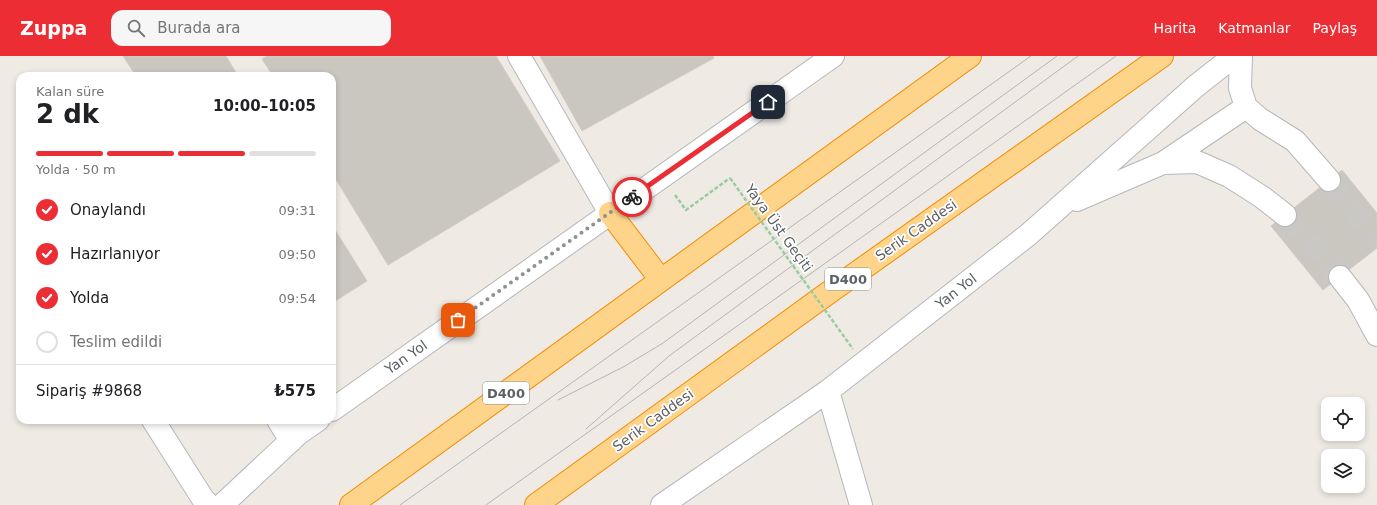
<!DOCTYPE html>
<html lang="tr">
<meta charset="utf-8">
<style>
body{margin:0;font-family:"DejaVu Sans",sans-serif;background:#f6f6f6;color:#202124;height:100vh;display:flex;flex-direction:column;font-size:15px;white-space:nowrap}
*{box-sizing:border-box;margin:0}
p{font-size:13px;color:#757577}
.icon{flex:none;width:22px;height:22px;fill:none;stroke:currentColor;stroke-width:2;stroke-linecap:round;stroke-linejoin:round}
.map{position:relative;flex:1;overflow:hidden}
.details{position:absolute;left:16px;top:16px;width:320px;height:352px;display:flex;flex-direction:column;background:#fff;border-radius:12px;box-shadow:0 2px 6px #0003}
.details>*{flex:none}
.buttons{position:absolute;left:1321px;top:341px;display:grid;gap:8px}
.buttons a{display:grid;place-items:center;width:44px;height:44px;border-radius:8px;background:#fff;box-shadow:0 2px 6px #0003;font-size:20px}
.pin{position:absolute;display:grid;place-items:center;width:34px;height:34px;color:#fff;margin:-17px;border-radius:8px;box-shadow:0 2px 6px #0006}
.courier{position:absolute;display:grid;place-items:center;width:40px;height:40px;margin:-20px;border:3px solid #ec2d34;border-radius:50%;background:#fff;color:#222;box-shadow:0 1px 5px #0007}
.headline em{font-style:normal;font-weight:600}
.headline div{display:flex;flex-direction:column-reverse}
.headline{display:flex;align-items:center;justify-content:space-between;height:68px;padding:0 20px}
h1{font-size:26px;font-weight:600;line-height:30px}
.bar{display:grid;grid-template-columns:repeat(4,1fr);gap:6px 4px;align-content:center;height:48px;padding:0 20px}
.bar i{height:5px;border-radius:3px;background:#e0e0e0}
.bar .current{background:#ec2d34}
.bar p{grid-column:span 4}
.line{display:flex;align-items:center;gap:10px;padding:0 20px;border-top:1px solid #e0e0e0}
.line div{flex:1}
ol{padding:0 20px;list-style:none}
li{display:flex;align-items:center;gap:12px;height:44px}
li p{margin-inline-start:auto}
li .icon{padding:4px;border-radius:50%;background:#ec2d34;color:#fff;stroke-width:4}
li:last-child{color:#757577}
li i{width:22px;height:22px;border:2px solid #e0e0e0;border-radius:50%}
header{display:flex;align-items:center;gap:24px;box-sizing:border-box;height:56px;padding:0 20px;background:#ec2d34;color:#fff}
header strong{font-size:19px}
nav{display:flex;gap:22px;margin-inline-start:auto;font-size:14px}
.search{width:280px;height:36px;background:#f6f6f6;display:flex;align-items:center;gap:10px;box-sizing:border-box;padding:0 14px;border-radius:12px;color:#757577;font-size:15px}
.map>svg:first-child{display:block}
</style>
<header>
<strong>Zuppa</strong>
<div class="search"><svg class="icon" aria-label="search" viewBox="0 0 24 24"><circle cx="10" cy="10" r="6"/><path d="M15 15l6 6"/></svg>Burada ara</div>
<nav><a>Harita</a><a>Katmanlar</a><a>Paylaş</a></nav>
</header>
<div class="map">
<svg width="1377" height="449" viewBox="0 0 1377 449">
<rect width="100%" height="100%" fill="#efebe4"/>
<path fill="#cac6c0" stroke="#d4ccc2" d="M123,0H226L238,20H136Z
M267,0H496L560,105L388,209L332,117V20H273L262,3Z
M540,0H713L714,2L582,75Z
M1342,114L1377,157V192L1323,234L1271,170Z
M332,169L367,225L332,247Z"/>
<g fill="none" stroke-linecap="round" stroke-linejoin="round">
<path stroke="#cac8c4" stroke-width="22" stroke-dasharray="22 11" stroke-linecap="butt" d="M1329,124L1377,183
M1285,159L1340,221"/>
<defs>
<path id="minor" d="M519,0L610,157
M1241,0L1240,32L1246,51L1260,63L1295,85L1329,124
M1163,107L1246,51
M1077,144L1163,107L1197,106L1229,120L1262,141L1285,159
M1340,221L1358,244L1377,279
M828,335L861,449
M332,354L833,0
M153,364L203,443L209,449
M278,364L291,385
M222,449L298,378L318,364
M662,449L828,335L1028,179L1196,30L1234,0"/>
<path id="highway" d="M610,157L661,224
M351,449L970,0
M536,449L824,240L1162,0"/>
</defs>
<use href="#minor" stroke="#b4b7bb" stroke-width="24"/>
<use href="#highway" stroke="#f38b00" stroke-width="24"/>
<path stroke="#9acba3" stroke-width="2.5" stroke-dasharray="4 2" stroke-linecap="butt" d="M675,139L686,154L730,122"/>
<use href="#minor" stroke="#fff" stroke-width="22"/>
<use href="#highway" stroke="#fed48b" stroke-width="22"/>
<path stroke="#b3b4b5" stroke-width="1" d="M558,344L625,310L663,287L1057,0
M586,373L669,300L1078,0
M400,449L1031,0
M486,449L1116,0"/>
<path stroke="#9acba3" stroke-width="2.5" stroke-dasharray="4 2" stroke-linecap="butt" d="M730,122L853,293"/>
</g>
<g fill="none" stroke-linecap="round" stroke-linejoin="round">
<path stroke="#8f9191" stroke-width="4" stroke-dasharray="0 7.2" d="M458,264L632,141"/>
<path stroke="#ec2d34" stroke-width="5" d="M632,141L768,46"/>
</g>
<g text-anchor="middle" stroke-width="3.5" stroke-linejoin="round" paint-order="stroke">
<g fill="#fff" stroke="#8d9093" stroke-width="1">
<rect x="825" y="212" width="46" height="22" rx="3"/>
<rect x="483" y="326" width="46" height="22" rx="3"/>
</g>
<g font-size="13" font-weight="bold" fill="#5c6165">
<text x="848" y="228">D400</text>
<text x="506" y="342">D400</text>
</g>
<g font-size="14" fill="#5c6165" stroke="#fff">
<text transform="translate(779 172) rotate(54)" y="5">Yaya Üst Geçiti</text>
<text transform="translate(916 174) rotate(-35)" y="5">Serik Caddesi</text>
<text transform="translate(956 235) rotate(-38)" y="5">Yan Yol</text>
<text transform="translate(406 301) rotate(-35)" y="5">Yan Yol</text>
<text transform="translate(653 364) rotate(-36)" y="5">Serik Caddesi</text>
</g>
</g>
</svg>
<div class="buttons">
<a><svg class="icon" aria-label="locate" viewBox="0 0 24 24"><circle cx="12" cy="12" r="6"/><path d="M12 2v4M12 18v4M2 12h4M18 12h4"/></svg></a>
<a><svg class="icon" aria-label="layers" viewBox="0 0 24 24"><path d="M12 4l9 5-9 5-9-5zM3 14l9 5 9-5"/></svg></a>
</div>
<div class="pin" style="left:458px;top:264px;background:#ea580c"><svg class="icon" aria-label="bag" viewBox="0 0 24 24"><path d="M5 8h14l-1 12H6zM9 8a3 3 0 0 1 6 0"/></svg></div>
<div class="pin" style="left:768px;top:46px;background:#1f2937"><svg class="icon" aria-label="home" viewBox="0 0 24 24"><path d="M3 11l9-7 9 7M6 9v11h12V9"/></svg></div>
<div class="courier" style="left:632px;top:141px"><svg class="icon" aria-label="bike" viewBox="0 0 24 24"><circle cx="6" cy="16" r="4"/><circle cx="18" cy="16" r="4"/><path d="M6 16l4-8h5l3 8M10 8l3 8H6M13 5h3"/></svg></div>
<section class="details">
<div class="headline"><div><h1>2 dk</h1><p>Kalan süre</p></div><em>10:00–10:05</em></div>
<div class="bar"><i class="current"></i><i class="current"></i><i class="current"></i><i></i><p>Yolda · 50 m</p></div>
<ol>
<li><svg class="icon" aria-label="check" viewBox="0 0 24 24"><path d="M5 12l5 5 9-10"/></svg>Onaylandı<p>09:31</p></li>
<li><svg class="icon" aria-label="check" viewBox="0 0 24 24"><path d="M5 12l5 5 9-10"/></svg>Hazırlanıyor<p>09:50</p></li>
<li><svg class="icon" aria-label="check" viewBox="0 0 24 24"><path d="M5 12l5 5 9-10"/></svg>Yolda<p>09:54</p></li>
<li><i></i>Teslim edildi</li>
</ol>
<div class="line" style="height:52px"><div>Sipariş #9868</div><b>₺575</b></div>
</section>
</div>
